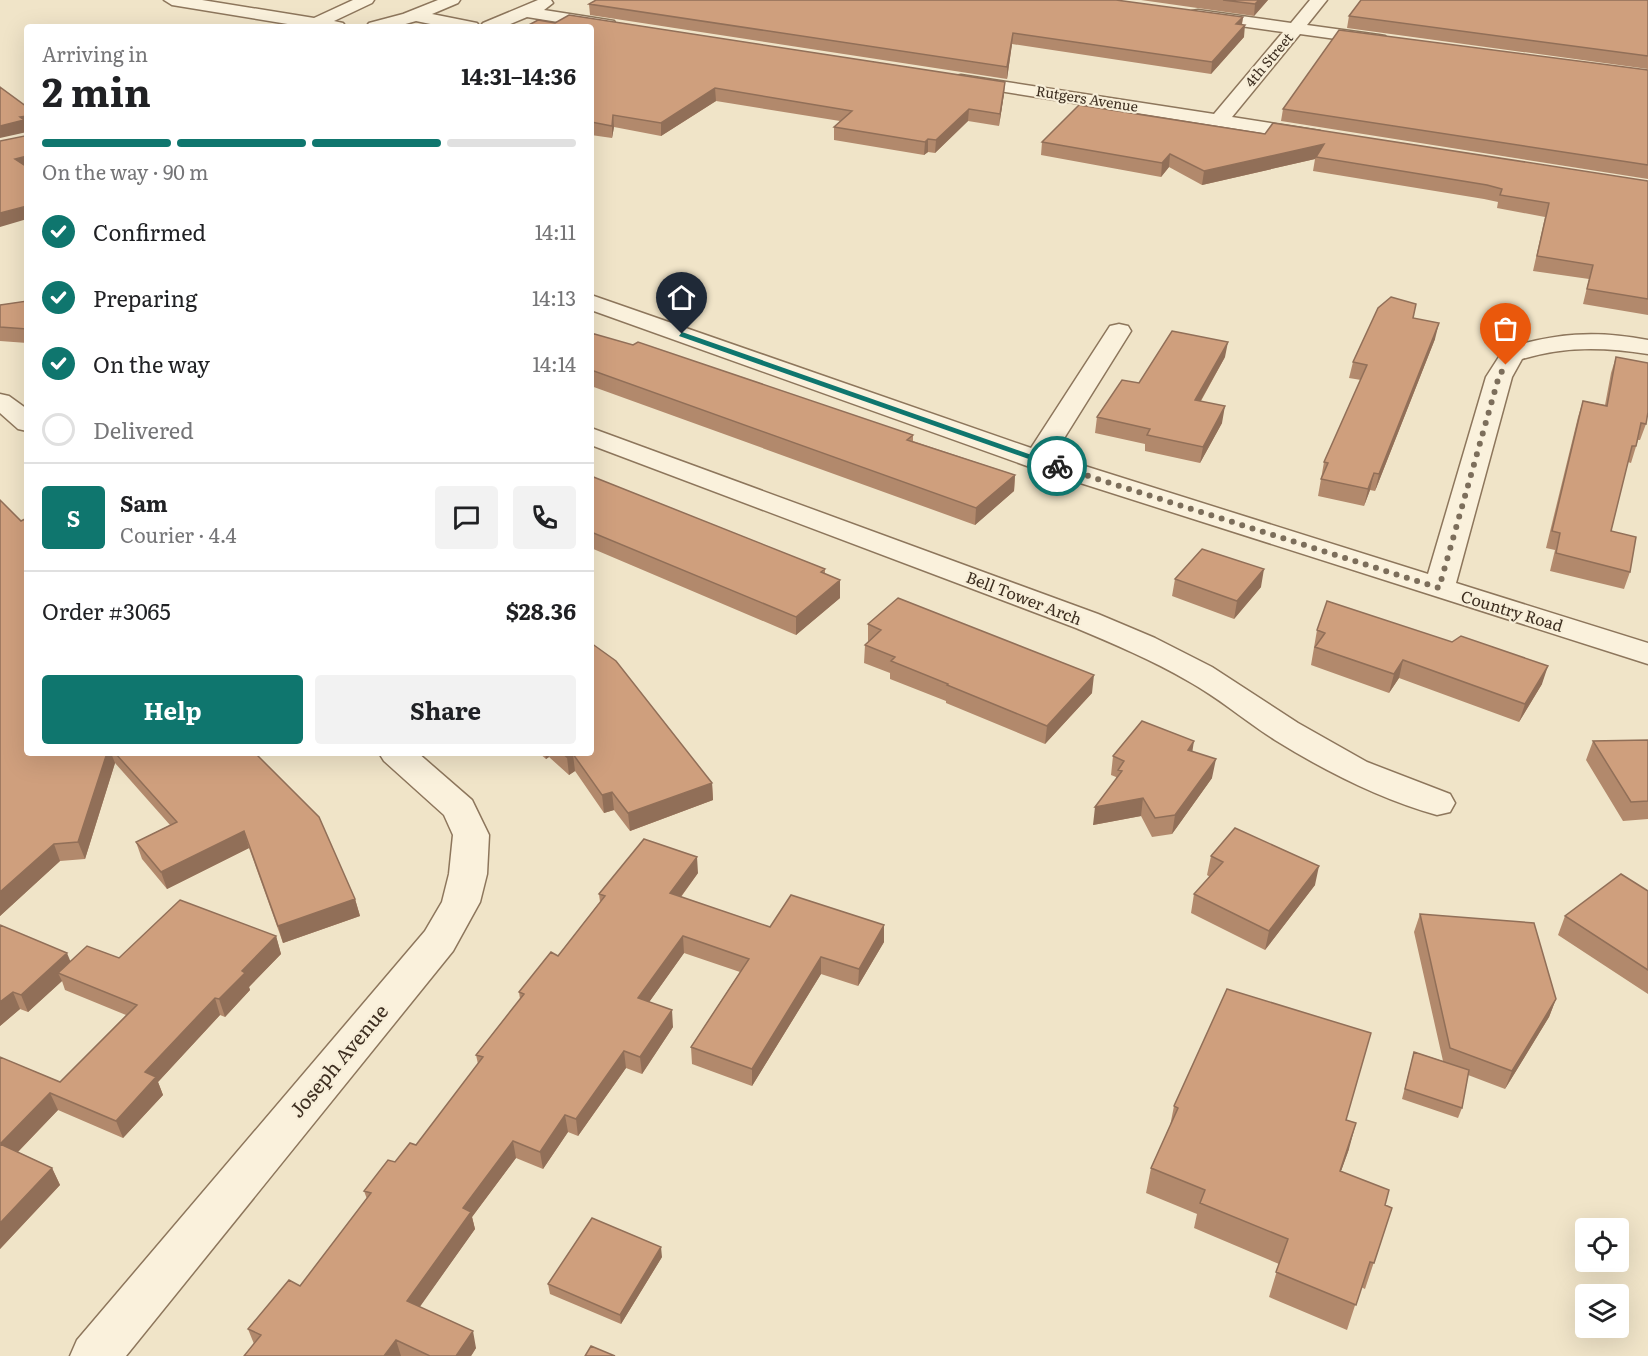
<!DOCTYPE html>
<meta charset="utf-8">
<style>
body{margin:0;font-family:Literata,serif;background:#f2f2f2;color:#202124;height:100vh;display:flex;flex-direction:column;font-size:22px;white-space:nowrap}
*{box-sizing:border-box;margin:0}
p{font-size:20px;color:#757577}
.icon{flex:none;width:33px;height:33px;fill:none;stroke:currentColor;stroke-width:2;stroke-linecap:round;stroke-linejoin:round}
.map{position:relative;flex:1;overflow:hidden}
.details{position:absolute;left:24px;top:24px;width:570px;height:732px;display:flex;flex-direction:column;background:#fff;border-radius:6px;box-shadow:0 6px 24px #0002}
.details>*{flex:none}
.fabs{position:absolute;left:1575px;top:1218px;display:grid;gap:12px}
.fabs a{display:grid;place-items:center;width:54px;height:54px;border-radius:6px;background:#fff;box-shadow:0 6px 24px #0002;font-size:30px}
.pin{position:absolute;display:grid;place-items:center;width:51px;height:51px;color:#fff;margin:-62px -26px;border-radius:50% 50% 50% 0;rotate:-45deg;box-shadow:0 0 6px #0007}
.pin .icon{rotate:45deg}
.courier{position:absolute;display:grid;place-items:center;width:60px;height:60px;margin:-30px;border:4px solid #0f766e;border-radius:50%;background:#fff;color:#222;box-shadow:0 2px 8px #0007}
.overview em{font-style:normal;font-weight:700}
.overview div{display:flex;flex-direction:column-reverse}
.overview{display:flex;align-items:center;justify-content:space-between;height:102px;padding:0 18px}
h1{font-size:39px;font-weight:700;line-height:45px}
.bar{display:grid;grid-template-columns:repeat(4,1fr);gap:9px 6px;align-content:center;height:72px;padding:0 18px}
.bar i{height:8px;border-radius:4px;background:#e0e0e0}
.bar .on{background:#0f766e}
.bar p{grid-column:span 4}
.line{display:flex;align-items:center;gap:15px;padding:0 18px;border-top:2px solid #e0e0e0}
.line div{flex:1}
.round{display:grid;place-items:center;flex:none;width:63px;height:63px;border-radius:6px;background:#f2f2f2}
ol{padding:0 18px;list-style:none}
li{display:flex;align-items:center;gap:18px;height:66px}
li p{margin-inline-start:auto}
li .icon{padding:6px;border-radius:50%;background:#0f766e;color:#fff;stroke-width:4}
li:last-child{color:#757577}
li i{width:33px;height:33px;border:3px solid #e0e0e0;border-radius:50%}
.primary-button{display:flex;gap:12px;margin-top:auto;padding:12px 18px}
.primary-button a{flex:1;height:69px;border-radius:6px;background:#0f766e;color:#fff;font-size:24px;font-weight:700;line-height:69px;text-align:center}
.primary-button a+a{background:#f2f2f2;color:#202124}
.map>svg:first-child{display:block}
</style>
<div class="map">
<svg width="1648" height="1356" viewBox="0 0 1648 1356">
<rect width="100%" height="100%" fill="#f0e4c8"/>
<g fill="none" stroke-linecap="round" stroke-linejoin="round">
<defs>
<path id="minor" d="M164,0H202L314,18L353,0H374L372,3L334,21L343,23L346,27H306L172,5Z
M438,0H460L458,3L432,14L477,23L480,27H445L416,21L395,27H366L369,23L403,14Z
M538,0H551L553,3L544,10L608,20L614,21L616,25L614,29L608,30L527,17L503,27H480L483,23Z
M1310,0H1327L1307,25L1379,35L1385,36L1388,40L1385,44L1379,45L1300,34L1232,117L1320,131L1323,135L1320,139L1313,141L961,85L955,84L952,80L955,76L961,75L1214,114L1283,32L1198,20L1192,19L1190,15L1192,11L1198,10L1291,23Z
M591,295L1031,448L1110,326L1119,324L1128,326L1131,331L1053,456L1428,574L1486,377L1504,349C1556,333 1595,330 1648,340V354C1604,347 1565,346 1522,359L1512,377L1456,583L1648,643V664L1027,466L591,310Z
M0,394L9,396L27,409V431L18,429L0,413Z
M591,428L1098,614L1155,638L1212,667L1298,723L1367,762L1450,794L1455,803L1450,812L1437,815C1380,799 1325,771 1275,740C1245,721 1219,698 1188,681C1152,660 1114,644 1076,628L591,445Z
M379,753H418L472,800L489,835L487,874L480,902L453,951L126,1356H70L77,1340L425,931L442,902L449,874L453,835L444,815L384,761Z"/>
</defs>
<use href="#minor" stroke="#8d765c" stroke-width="3"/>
<use href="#minor" fill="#faf1dc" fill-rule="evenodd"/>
</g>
<path fill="#b2896c" d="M1141,0H1268L1254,16Z
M1648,0V69L1347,28L1349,16Z
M589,4L1243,17L1242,25L1244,37L1211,74L1012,44L1007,79L590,15Z
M591,27L1004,94L999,126L968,121L935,153L928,152L924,155L834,140V127L840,121L716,101L661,136L614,127L612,138L591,135Z
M1648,70V179L1281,121L1283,109Z
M1265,134L1648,181V315L1583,304L1589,279L1533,271L1545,217L1497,208L1498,202L1484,199L1313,171L1315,159L1202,185L1169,167L1161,177L1041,155L1042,142Z
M27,301V343L0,341V305Z
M1413,318L1435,339L1375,491L1370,490L1364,506L1318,496L1324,462L1361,380L1349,378L1353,362Z
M591,333L913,435V441L1015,475L1014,491L975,525L591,386Z
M1225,357L1201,401L1222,423L1200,463L1145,451V444L1095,433L1097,417Z
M1616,357L1646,424L1640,440H1638L1631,463L1628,462L1611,531L1630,572L1624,589L1550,571L1555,550L1546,548L1578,417L1583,401L1605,405L1611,373Z
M591,476L825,569V574L840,580V598L796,635L591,548Z
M0,500L27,753H255L355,899L360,916L283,943L249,848L167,889L142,859L136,842L170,825L115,763L85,859L60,861L0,916Z
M1175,579L1261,587L1234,619L1172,596Z
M868,624L1092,693L1045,744L946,703V701L890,679V673L864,663L865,645L868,642Z
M1317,630L1542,684L1519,722L1399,678L1389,693L1311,665Z
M1648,740V819L1623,821L1586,760L1593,741Z
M1193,752L1212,778L1172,834L1152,837L1141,816L1093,825L1116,779V777L1111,775L1113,756Z
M539,753H591L712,783L713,800L630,831L614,810L604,813L575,771L569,775L549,757L546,759Z
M1211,856L1315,885L1265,950L1191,913L1194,894L1210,877L1207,875Z
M698,873L681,897L770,927L884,942L858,986L821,974L752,1086L692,1064L691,1047L740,972L684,953L649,1002L673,1027L642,1074L626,1068L578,1136L568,1132L543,1169L516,1158L472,1217L475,1229L419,1307L476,1348L471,1356H244L254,1344L248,1329L300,1286L367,1199L364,1191L395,1162L416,1145L478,1064L476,1055L520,999L519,992L558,956L600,902L599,894Z
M1648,891V994L1558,935L1565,916Z
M1420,914L1556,999L1549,1017L1505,1089L1468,1075L1462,1108L1458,1118L1402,1099L1414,1052L1443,1061L1414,932Z
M0,925L71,961L119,958L276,936L281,954L249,987L250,990L225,1017L220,1015L158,1082L163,1095L123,1138L58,1110L18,1152L52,1168L60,1185L0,1249V1057L60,1082L126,1015L65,990L62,981L28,1012L20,1009L0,1026Z
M1174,1106L1346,1120L1349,1149L1341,1171L1385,1205L1392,1208L1365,1289L1361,1287L1347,1330L1269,1297L1279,1264L1194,1228L1197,1214L1146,1193L1151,1168L1170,1126Z
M662,1257L621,1324L550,1294L548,1284Z"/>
<path fill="#916f58" d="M1259,0H1268L1254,16L1255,4Z
M1243,17L1241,28L1236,24Z
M1245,25L1244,37L1211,74L1212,62Z
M1013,33L1012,44L1007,79V67Z
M1005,82L1004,94L999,126L1000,114Z
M715,88L716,101L661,136V123Z
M969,109L968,121L935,153L936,140Z
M613,115L614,127L612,138V126Z
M27,116V132L0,138V126L20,117Z
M928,139V152L924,155L925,142Z
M1324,144L1315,159L1202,185L1204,171Z
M1170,154L1169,167L1161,177L1162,163Z
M27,156V169L15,159Z
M27,206V219L0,227V213Z
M1439,323L1435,339L1375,491L1379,474Z
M1228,342L1225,357L1192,416L1195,400Z
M1225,406L1222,423L1200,463L1203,447Z
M1374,473L1370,490L1364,506L1368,489Z
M1015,475L1014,491L975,525L976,508Z
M1264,569L1261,587L1234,619L1237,601Z
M840,580V598L796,635V617Z
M1403,660L1399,678L1389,693L1394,674Z
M1548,666L1542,684L1519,722L1525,704Z
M1094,675L1092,693L1045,744L1047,726Z
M1194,741L1191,760L1188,750Z
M107,753H111L115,763L85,859L78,842Z
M545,753H548L549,757L546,759Z
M573,754L575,771L569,775L567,757Z
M1216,759L1212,778L1172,834L1175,815Z
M712,783L713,800L630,831L628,813Z
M612,792L614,810L604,813L602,795Z
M1143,798L1141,816L1093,825L1095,807Z
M244,831L249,848L167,889L161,872Z
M54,844L60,861L0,916V892Z
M697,857L698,873L671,910L670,893Z
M1319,866L1315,885L1265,950L1269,931Z
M355,899L360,916L283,943L278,926Z
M884,925V942L858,986L859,969Z
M276,936L281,954L249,987L250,990L225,1017L219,999L242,971Z
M683,936L684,953L640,1015L638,998Z
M67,953L74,970L58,973L62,981L28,1012L21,995Z
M821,957V974L752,1086V1069Z
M13,992L20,1009L0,1026V1002Z
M215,998L220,1015L158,1082L163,1095L123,1138L116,1121L145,1072Z
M1556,999L1549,1017L1505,1089L1512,1071Z
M672,1010L673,1027L642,1074L640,1057Z
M624,1051L626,1068L578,1136L576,1119Z
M50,1093L58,1110L9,1161L0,1144Z
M565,1115L568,1132L543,1169L540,1152Z
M1356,1123L1349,1149L1332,1196L1340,1171Z
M513,1141L516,1158L472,1217L475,1229L412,1318L407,1301L463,1208Z
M52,1168L60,1185L0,1249V1223Z
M661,1247L662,1257L621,1324L620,1315Z
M473,1331L476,1348L471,1356H456Z
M396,1340L401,1356H384Z"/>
<path fill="#cf9f7d" stroke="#916f58" stroke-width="1.5" d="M596,0H1116L1243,17L1236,24L1245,25L1212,62L1013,33L1007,67L589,4Z
M1223,0H1259L1255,4Z
M1361,0H1648V56L1349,16Z
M569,15L1005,82L1000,114L969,109L936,140L928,139L925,142L834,127L852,111L715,88L661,123L613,115L612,126L591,122V27H525L538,20L555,23Z
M1339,30L1648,70V165L1283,109Z
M0,87L27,107V116L20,117L24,120L0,126Z
M1079,105L1265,134L1273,123L1648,181V299L1587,289L1593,265L1537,256L1549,203L1500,195L1502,189L1487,185L1316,157L1324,144L1204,171L1170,154L1162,163L1042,142Z
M26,122L27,123V156L15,159L27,167V206L0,213V141L25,136Z
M1391,297L1416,304L1413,318L1439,323L1379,474L1374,473L1368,489L1321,479L1328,463L1324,462L1367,365L1353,362L1378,308Z
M27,301V329L0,327V305Z
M1172,331L1228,342L1195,400L1225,406L1203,447L1147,435L1150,429L1097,417L1122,380L1139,383Z
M591,333L633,345L638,342L913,435L907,440L1015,475L976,508L591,370Z
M1616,357L1648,363V412L1646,424L1641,423L1636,446H1632L1611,531L1636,537L1630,572L1556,553L1560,533L1552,531L1583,401L1607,406Z
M591,476L825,569L821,572L840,580L796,617L591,532Z
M0,500L21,521L25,519L27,521V753H107L78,842L54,844L0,892Z
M1202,549L1264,569L1237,601L1175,579Z
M898,598L1094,675L1047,726L947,685L948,684L891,661L895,657L865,645L881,630L868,624Z
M1327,601L1452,642L1461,636L1548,666L1525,704L1403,660L1394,674L1315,647L1325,633L1317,630Z
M591,643L616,661L712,783L628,813L612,792L602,795L573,754L567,757L562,753H591Z
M1142,721L1194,741L1188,750L1216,759L1175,815L1155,818L1143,798L1095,807L1122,771L1118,770L1124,761L1113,756Z
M1648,740V801L1631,802L1593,741Z
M115,753H255L319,817L355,899L278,926L244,831L161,872L136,842L177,822Z
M1235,828L1319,866L1269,931L1194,894L1223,862L1211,856Z
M644,839L697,857L670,893L770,927L791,895L884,925L859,969L821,957L752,1069L691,1047L749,959L683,936L638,998L672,1010L640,1057L624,1051L576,1119L565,1115L540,1152L513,1141L463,1208L471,1212L407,1301L473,1331L456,1356H430L396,1340L384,1356H244L261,1335L248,1329L289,1280L300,1286L371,1193L364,1191L388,1160L395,1162L410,1143L416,1145L483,1057L476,1055L524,994L519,992L551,952L558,956L605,896L599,894Z
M1621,874L1648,891V970L1565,916Z
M180,900L276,936L242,971L245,973L219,999L215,998L145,1072L156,1077L116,1121L50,1093L0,1144L52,1168L0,1223V1057L60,1082L137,1005L58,973L87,946L119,958Z
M1420,914L1534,923L1556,999L1512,1071L1450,1048Z
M0,925L67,953L21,995L13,992L0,1002Z
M1227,989L1371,1033L1346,1120L1356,1123L1340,1171L1389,1190L1385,1205L1392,1208L1374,1263L1370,1262L1356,1305L1276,1272L1288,1239L1200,1203L1205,1190L1151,1168L1178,1108L1174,1106Z
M1414,1052L1469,1070L1462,1108L1405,1089Z
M592,1218L661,1247L620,1315L548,1284Z
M591,1346L615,1356H585Z"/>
<path fill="#0f766e" d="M682,332L1060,465L1061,466L1054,468L679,336Z"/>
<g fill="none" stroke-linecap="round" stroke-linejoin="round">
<path stroke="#7c6e5b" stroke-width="6" stroke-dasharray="0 10.8" d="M1057,466L1439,588L1499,376L1506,365"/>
</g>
<g text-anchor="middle" stroke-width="4.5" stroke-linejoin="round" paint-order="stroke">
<g font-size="14" fill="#3d2e20" stroke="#f7eed8">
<text transform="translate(1269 60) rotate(-50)" y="5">4th Street</text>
<text transform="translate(1087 99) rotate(9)" y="5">Rutgers Avenue</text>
</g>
<g font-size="16" fill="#3d2e20" stroke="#f7eed8">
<text transform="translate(1024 598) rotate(21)" y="6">Bell Tower Arch</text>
<text transform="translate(1512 611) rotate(17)" y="6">Country Road</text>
</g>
<g font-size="20" fill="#3d2e20" stroke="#f7eed8">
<text transform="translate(339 1061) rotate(-50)" y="7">Joseph Avenue</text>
</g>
</g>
</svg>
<div class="fabs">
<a><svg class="icon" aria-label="locate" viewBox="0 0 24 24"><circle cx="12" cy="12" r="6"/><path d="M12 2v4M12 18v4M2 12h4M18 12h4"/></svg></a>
<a><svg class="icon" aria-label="layers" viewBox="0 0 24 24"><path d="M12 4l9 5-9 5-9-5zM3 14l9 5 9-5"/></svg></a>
</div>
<div class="pin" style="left:1506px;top:365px;background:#ea580c"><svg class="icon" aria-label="bag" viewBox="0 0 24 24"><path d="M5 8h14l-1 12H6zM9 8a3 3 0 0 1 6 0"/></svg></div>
<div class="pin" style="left:682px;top:334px;background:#1f2937"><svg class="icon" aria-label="home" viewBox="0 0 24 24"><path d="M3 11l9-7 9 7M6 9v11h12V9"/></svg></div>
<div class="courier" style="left:1057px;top:466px"><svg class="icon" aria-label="bike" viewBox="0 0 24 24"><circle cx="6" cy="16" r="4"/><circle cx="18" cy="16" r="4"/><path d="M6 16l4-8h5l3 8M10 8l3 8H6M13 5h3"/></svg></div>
<section class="details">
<div class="overview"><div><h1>2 min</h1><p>Arriving in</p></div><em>14:31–14:36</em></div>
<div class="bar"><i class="on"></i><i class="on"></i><i class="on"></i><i></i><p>On the way · 90 m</p></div>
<ol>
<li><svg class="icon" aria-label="check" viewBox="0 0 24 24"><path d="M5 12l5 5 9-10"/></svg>Confirmed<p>14:11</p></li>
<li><svg class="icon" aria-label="check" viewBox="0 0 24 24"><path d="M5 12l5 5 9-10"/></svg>Preparing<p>14:13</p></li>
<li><svg class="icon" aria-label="check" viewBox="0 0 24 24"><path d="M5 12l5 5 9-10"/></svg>On the way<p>14:14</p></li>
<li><i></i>Delivered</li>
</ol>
<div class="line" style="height:108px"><b class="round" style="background:#0f766e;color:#fff">S</b><div><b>Sam</b><p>Courier · 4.4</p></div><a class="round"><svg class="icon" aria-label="chat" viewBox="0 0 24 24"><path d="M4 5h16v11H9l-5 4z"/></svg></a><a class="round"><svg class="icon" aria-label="phone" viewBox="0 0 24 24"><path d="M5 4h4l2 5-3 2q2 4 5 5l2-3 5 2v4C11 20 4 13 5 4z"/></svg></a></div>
<div class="line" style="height:78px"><div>Order #3065</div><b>$28.36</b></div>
<div class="primary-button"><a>Help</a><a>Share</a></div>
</section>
</div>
